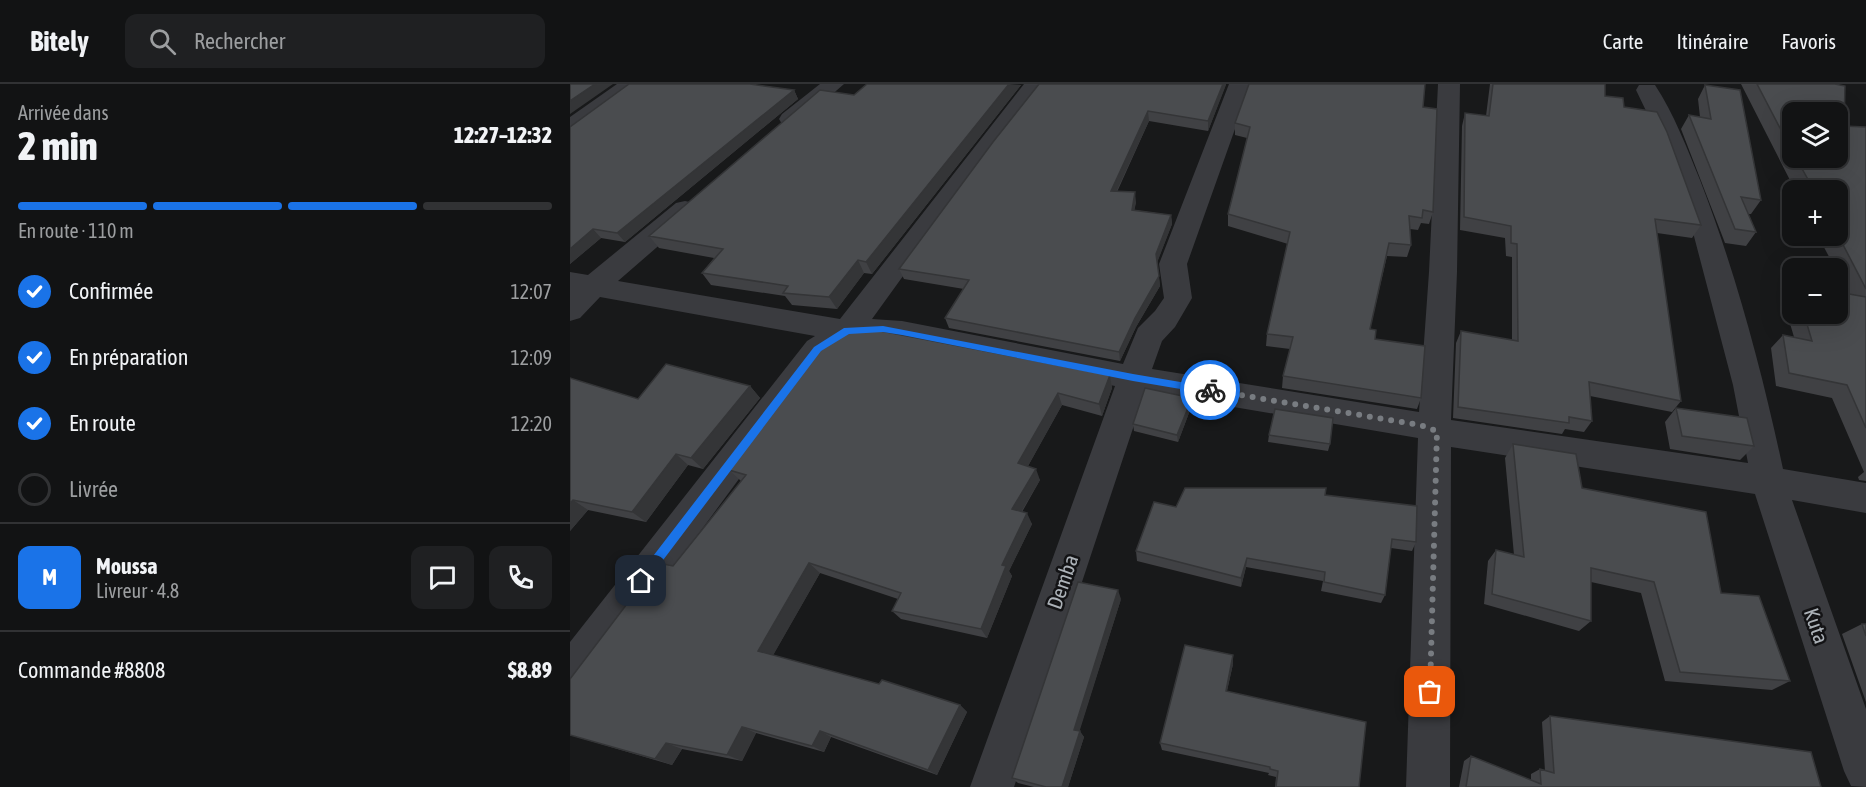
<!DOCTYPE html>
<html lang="fr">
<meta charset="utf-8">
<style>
body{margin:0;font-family:"Asap Condensed",sans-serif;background:#1f2022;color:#f1f3f6;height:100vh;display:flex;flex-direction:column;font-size:22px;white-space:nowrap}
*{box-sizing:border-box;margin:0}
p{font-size:20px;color:#9c9ea0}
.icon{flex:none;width:33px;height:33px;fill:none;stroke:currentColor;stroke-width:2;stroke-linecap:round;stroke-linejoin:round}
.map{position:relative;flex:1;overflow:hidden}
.panel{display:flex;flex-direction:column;background:#121314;width:570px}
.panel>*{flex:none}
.buttons{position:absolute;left:1212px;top:18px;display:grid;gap:12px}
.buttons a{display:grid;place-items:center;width:66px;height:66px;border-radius:12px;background:#121314;box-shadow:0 6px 24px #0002,0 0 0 2px #313234;font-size:30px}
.pin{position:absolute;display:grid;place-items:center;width:51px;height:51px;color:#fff;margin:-26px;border-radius:12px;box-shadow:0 3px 9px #0006}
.courier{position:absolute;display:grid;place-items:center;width:60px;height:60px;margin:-30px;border:4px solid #1a73e8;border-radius:50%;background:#fff;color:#222;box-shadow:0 2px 8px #0007}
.summary em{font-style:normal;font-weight:800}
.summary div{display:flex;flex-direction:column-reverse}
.summary{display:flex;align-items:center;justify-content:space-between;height:102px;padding:0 18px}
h1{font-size:39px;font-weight:800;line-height:45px}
.bar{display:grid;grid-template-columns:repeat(4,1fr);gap:9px 6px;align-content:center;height:72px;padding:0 18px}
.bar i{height:8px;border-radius:4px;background:#313234}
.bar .active{background:#1a73e8}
.bar p{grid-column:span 4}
.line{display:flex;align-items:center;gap:15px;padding:0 18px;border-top:2px solid #313234}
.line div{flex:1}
.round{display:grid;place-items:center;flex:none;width:63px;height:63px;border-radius:12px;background:#1f2022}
ol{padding:0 18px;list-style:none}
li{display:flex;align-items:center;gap:18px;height:66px}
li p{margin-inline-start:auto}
li .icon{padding:6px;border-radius:50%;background:#1a73e8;color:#fff;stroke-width:4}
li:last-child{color:#9c9ea0}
li i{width:33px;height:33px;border:3px solid #313234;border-radius:50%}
header{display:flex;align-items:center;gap:36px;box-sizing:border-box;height:84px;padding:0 30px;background:#121314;border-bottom:2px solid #313234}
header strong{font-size:28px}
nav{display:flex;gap:33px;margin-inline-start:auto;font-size:21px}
.search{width:420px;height:54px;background:#1f2022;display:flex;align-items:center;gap:15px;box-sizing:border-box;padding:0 21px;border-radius:12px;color:#9c9ea0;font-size:22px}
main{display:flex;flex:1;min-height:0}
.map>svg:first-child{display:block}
</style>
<header>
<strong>Bitely</strong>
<div class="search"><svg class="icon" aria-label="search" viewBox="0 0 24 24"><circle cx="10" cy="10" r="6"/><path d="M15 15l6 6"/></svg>Rechercher</div>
<nav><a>Carte</a><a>Itinéraire</a><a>Favoris</a></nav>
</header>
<main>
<section class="panel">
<div class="summary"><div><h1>2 min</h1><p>Arrivée dans</p></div><em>12:27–12:32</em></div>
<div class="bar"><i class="active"></i><i class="active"></i><i class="active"></i><i></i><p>En route · 110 m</p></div>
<ol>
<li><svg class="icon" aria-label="check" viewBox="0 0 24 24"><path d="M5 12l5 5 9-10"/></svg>Confirmée<p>12:07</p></li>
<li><svg class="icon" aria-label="check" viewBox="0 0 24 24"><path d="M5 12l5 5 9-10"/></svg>En préparation<p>12:09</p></li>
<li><svg class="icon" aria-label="check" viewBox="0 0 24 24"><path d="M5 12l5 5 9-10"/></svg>En route<p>12:20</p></li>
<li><i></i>Livrée</li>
</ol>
<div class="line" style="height:108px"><b class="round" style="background:#1a73e8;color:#fff">M</b><div><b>Moussa</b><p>Livreur · 4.8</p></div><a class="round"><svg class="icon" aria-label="chat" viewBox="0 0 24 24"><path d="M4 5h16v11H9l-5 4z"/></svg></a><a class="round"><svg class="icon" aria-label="phone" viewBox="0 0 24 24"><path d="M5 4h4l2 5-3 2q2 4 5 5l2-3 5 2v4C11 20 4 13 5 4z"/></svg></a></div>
<div class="line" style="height:78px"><div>Commande #8808</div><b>$8.89</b></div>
</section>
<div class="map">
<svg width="1296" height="703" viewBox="0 0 1296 703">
<rect width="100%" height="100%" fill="#18191a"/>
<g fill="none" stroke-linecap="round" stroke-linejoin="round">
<path fill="#3a3b3f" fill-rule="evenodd" d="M47,0H72L8,49L0,51V33Z
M250,0H274L228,40L220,42L212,40L209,35L212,30Z
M454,0H476L424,66L302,235L332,237L553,280L568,244L585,227L594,214L589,180L659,0H681L617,180L622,214L605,243L592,257L582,285L849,328L859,188L868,0H890L887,188L881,336L1178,379L1163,301L1120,137L1092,60L1066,6L1069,1H1085C1104,30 1117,64 1130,96C1166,189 1192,287 1213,385L1296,399V429L1222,416L1296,625V703L1281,702L1274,687L1185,410L881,363L880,703H836L848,354L575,308L444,703H400L545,302L313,256L283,258L259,273L14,605L0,611V558L237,257L245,252L30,213L10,234L0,237V188L18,191L106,119L115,117L124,119L128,125L124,131L48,197L270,235Z"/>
</g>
<path fill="#404144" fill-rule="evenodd" d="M297,0L451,1L302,190L294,189L267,225L222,221L215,212L141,201L132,189L144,174L89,164L79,152L284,11Z
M469,0H656L638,47L579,37L547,108L566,118L564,126L601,131L602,140L587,178L590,202L566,243L550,277L379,244L375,234L394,205L334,195L329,185Z
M920,0H1035V12L1054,23L1131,141L1122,154L1087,149L1111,317L1102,328L1020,312L1022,337L1014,348L995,345L992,350L883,334L886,259L891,247L942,256V173L936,172L935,154L890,146L892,42L895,29L916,32Z
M1171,0H1265L1274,42L1296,43V397L1289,396L1288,393L1294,388L1262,314L1206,302L1201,264L1213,251L1224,253L1213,216L1222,206V230H1268L1278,210L1268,190V184H1265L1248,152H1268V106H1225ZM1222,28L1268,74H1222Z
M188,1L224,6L228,15L55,158L31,154L0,180V43Z
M1135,1L1191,116L1181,130H1178L1186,148L1176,162L1155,159L1111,45L1119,31L1130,33L1128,15Z
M853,23L863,128L859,140L851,139L848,146L840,145L841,161L837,173L817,172L800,245L805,255L851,314L847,325L712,304L713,292L720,265L696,262L697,250L718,160L658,142V130L677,54L665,51V39Z
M540,291L542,304L532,332L492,321L458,382L470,396L452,428L462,440L439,487L442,492L417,554L331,535L322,527L328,515L250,489L203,571L309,600L390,621L397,628L367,691L261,653L254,668L186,649L172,677L112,665L102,681L0,651V595L103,482L171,397L159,386Z
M0,294L68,315L180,302L190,314L133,385L118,381L76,438L18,426L0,447Z
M622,321L608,358L564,347L563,340Z
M1106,324L1184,362L1170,376L1100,365L1095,338Z
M699,351L760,360L758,367L698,358Z
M943,360L1012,404L1151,509L1220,597L1202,606L1095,597L1071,509L1021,498V537L1009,547L914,520L918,477L926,466L944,471L935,374Z
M755,411L846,458L842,467L821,464L815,511L811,519L751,507L753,497L676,483L671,503L567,477L566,467L606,423Z
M551,515L509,647L514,653L498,703H464L448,699L442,694Z
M1292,540H1296V618L1272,550Z
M663,580L657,607L789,703H705L706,693L698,691L699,689L592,666L590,659Z
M980,632L1251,703H889L894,677L901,672L961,696V690L970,685L975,687L972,638Z"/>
<path fill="#343537" d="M25,0H43L0,30V17Z
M439,0L451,1L302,190L296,178Z
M653,0H656V1L638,47V37Z
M224,6L228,15L55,158L47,149Z
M578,27L579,37L542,117L541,107Z
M565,108L566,118L563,135L562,126Z
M601,131L602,140L587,179L586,170Z
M23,145L31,154L0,180V165Z
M288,176L294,189L267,225L259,213Z
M589,192L590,202L566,243L550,277L549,268L565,234Z
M540,291L542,304L532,332L529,320Z
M180,302L190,314L133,385L121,374Z
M488,309L492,321L453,391L448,379Z
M622,314V321L608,358L607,351Z
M106,370L118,381L76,438L62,428Z
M466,385L470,396L447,435L442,425Z
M3,416L18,426L0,447V419Z
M457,429L462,440L439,487L442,492L417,554L411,545L432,481Z
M677,474L676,483L671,503V494Z
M239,479L250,489L201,575L188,567Z
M548,506L551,515L508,652L504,646Z
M663,571V580L655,615L656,607Z
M390,621L397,628L367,691L358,686Z
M172,643L186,649L172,677L157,671Z
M250,647L261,653L254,668L242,662Z
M510,647L514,653L498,703H492Z
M96,659L112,665L102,681L85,675Z"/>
<path fill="#4a4c4f" stroke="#343537" stroke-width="1.5" d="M0,0H25L0,17Z
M59,0H180L224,6L47,149L23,145L0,165V43Z
M297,0H439L296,178L288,176L259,213L213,209L218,202L132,189L153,165L79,152L250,6L284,11Z
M469,0H653L638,37L578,27L541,107L565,108L562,126L601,131L586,170L589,192L565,234L549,268L375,234L399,196L329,185L423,58Z
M679,0H855L853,23L867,25L863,128L853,126L852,134L839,132L841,161L819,159L800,245L806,246L805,255L855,262L851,314L713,292L723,253L697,250L720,148L658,130L680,43L665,39Z
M923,0H1035V12L1053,14L1054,23L1087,28L1097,48L1131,141L1085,135L1111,317L1019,298L1022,337L999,333V339L888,323L891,247L948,257L947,160L941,159V142L894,133L895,29L919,32Z
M1187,0H1265L1275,2L1274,42L1296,43V205L1268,151V106H1244L1226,74H1268V28H1222V67Z
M1135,1L1170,6L1191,116L1171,113L1186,148L1165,145L1119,31L1141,35Z
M1268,208L1296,213V344L1277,301L1219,289L1213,251L1242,257L1234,230H1268Z
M306,246L540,291L529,320L488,309L448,379L466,385L442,425L457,429L432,481L436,482L411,545L322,527L331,509L239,479L188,567L309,600L312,596L390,621L358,686L250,647L242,662L172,643L157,671L96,659L85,675L0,651V595L88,479L103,482L176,391L159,386L252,262L276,248Z
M96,280L180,302L121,374L106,370L62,428L3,416L0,419V294L68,315Z
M575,304L622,314L607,351L563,340Z
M1106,324L1177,334L1184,362L1112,352Z
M705,325L763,334L760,360L699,351Z
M943,360L1006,370L1012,404L1136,428L1151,509L1189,512L1220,597L1110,588L1084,498L1021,484V537L922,510L926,466L954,473Z
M615,404H756L755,411L847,422L846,458L822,455L815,511L754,498L755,488L677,474L671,494L566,467L584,418L606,423Z
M508,498L548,506L504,646L510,647L492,703H476L442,694Z
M1292,540H1296V552Z
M615,561L663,571L656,607L796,638L789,703H706L708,687L700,685V683L590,659Z
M980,632L1241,668L1251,703H896L901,672L971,700L970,685L984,689Z"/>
<path fill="#1a73e8" d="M313,242L563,290L640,303L645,306L640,310L563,297L332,251L313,248L279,250L251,267L75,500H67V493L244,263L274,244Z"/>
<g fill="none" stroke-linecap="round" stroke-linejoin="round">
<path stroke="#787c81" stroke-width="6" stroke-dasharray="0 10.8" d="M640,306L850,341L867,347L860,608"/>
</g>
<g text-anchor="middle" stroke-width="5" stroke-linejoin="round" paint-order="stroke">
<g font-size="21" fill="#acb2b8" stroke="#131315">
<text transform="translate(493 498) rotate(-71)" y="7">Demba</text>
<text transform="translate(1246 542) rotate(71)" y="7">Kuta</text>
</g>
</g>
</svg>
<div class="buttons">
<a><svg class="icon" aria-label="layers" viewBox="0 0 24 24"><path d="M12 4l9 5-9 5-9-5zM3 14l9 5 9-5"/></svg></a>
<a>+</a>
<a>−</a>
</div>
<div class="pin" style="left:860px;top:608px;background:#ea580c"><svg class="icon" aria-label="bag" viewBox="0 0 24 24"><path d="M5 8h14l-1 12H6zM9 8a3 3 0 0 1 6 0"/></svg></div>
<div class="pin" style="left:71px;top:497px;background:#1f2937"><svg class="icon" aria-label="home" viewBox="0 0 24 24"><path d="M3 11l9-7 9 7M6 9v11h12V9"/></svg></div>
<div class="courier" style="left:640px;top:306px"><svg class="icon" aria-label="bike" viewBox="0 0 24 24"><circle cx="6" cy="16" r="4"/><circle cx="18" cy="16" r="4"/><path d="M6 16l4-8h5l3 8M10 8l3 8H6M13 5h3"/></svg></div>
</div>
</main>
